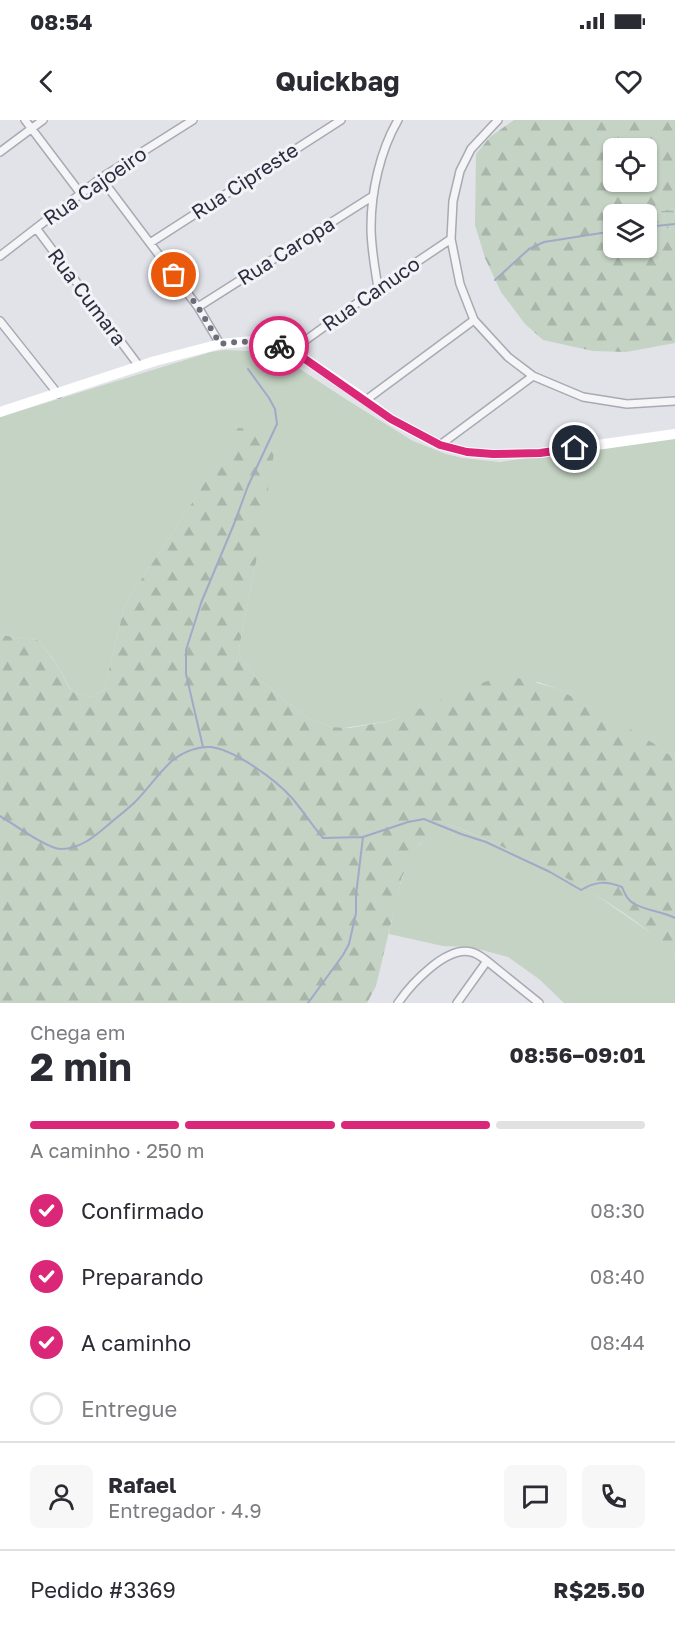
<!DOCTYPE html>
<html lang="pt">
<meta charset="utf-8">
<style>
body{margin:0;font-family:"Golos Text",sans-serif;background:#f7f7f7;color:#2b2b33;height:100vh;display:flex;flex-direction:column;font-size:22px;white-space:nowrap}
*{box-sizing:border-box;margin:0}
p{font-size:20px;color:#7c7c81}
.icon{flex:none;width:33px;height:33px;fill:none;stroke:currentColor;stroke-width:2;stroke-linecap:round;stroke-linejoin:round}
.map{position:relative;height:883px;overflow:hidden}
.sheet{display:flex;flex-direction:column;background:#fff;flex:1}
.sheet>*{flex:none}
.buttons{position:absolute;left:603px;top:18px;display:grid;gap:12px}
.buttons a{display:grid;place-items:center;width:54px;height:54px;border-radius:9px;background:#fff;box-shadow:0 2px 4px #0004;font-size:30px}
.pin{position:absolute;display:grid;place-items:center;width:51px;height:51px;color:#fff;margin:-26px;border:3px solid #fff;border-radius:50%;box-shadow:0 2px 6px #0007}
.courier{position:absolute;display:grid;place-items:center;width:60px;height:60px;margin:-30px;border:4px solid #db2777;border-radius:50%;background:#fff;color:#222;box-shadow:0 2px 8px #0007}
.overview em{font-style:normal;font-weight:700}
.overview div{display:flex;flex-direction:column-reverse}
.overview{display:flex;align-items:center;justify-content:space-between;height:102px;padding:0 30px}
h1{font-size:39px;font-weight:700;line-height:45px}
.bar{display:grid;grid-template-columns:repeat(4,1fr);gap:9px 6px;align-content:center;height:72px;padding:0 30px}
.bar i{height:8px;border-radius:4px;background:#e1e1e2}
.bar .selected{background:#db2777}
.bar p{grid-column:span 4}
.line{display:flex;align-items:center;gap:15px;padding:0 30px;border-top:2px solid #e1e1e2}
.line div{flex:1}
.round{display:grid;place-items:center;flex:none;width:63px;height:63px;border-radius:9px;background:#f7f7f7}
ol{padding:0 30px;list-style:none}
li{display:flex;align-items:center;gap:18px;height:66px}
li p{margin-inline-start:auto}
li .icon{padding:6px;border-radius:50%;background:#db2777;color:#fff;stroke-width:4}
li:last-child{color:#7c7c81}
li i{width:33px;height:33px;border:3px solid #e1e1e2;border-radius:50%}
.status{display:flex;justify-content:space-between;align-items:center;height:42px;padding:0 30px;background:#fff;direction:ltr}
.status svg{height:16px;fill:currentColor}
header{display:flex;justify-content:space-between;align-items:center;height:78px;padding:0 30px;background:#fff;font-size:27px;font-weight:700}
.map>svg:first-child{display:block}
</style>
<div class="status"><b>08:54</b><svg viewBox="0 0 49 12"><path d="M0 12V9h3v3zM5 12V6h3v6zM10 12V3h3v9zM15 12V0h3v12zM26 1h20v11H26zM47 4h2v5h-2z"/></svg></div>
<header><svg class="icon" aria-label="back" viewBox="0 0 24 24"><path d="M15 5l-7 7 7 7"/></svg>Quickbag<svg class="icon" aria-label="heart" viewBox="0 0 24 24"><path d="M12 20l-8-8c-3-5 5-10 8-4 3-6 11-1 8 4z"/></svg></header>
<div class="map">
<svg width="675" height="883" viewBox="0 0 675 883">
<defs>
<pattern id="forest-firs" width="22" height="20" patternUnits="userSpaceOnUse" patternTransform="scale(1.5)"><rect width="22" height="20" fill="#c4d3c4"/><path d="M5 1l3.5 6h-7zM16 11l3.5 6h-7z" fill="#a9b5a9"/></pattern>
<pattern id="wetland-marsh" width="20" height="14" patternUnits="userSpaceOnUse" patternTransform="scale(1.5)"><rect width="20" height="14" fill="#c4d3c4"/><path d="M1 5h8M5 5V1M11 12h8M15 12V8" fill="none" stroke="#a9b5a9"/></pattern>
</defs>
<rect width="100%" height="100%" fill="#e2e3e9"/>
<path fill="#c4d3c4" d="M225,230L254,231L276,236L297,247L344,278L413,321L446,334L463,338L500,342L675,317V639L653,623L556,568L538,562L419,590L389,601L344,608L331,607L306,597L255,556L238,533L256,442L238,309L187,391L125,484L104,570L93,577C66,574 71,567 59,548C54,538 45,529 38,520L0,515V297L211,232Z
M448,704L521,734L583,766L658,818L675,833V883H564L539,859L508,837L471,827L443,826L389,814C398,774 404,720 448,704Z"/>
<path fill="url(#forest-firs)" fill-rule="evenodd" d="M514,0H675V88L660,91L661,108L675,109V223L626,232L593,231L543,220L525,204L501,172L485,138L475,105L476,34L490,17ZM614,28H646V62H614ZM614,94H646V128H614Z
M238,308L261,309L275,327L256,442L238,533L255,556L306,597L331,607L350,608L390,601L492,559L518,558L556,568L620,603L653,623L675,639V833C607,773 531,737 448,704L420,723L402,757L376,866L367,883H0V515L38,520C45,529 53,538 59,548C70,567 66,574 93,577L104,570L125,484L187,391Z"/>
<path fill="url(#wetland-marsh)" d="M675,88V109L661,108L654,99L660,91Z"/>
<g fill="none" stroke-linecap="round" stroke-linejoin="round">
<path stroke="#a0a9c7" stroke-width="2" d="M646,107L675,104
M495,160L529,129L544,122L614,111
M203,627L186,554V530L201,483L234,404L248,366L277,304L275,289L269,278L248,249
M0,696C14,704 46,728 60,729C80,729 94,717 108,705C117,697 127,690 136,681C149,668 159,652 173,640C183,632 198,626 211,627C235,630 276,660 292,678C303,691 312,705 323,718L363,717L408,702L424,699L461,714L486,722L550,752L581,770C596,761 606,761 622,767C624,772 627,780 633,783C645,791 662,791 675,798
M308,883L343,835L349,824L356,793V775L363,717"/>
<defs>
<path id="minor" d="M25,0L81,74
M498,0L471,29L460,51L453,81L451,119L460,164L474,200L508,237L533,256L583,277L627,284L675,281
M0,32L43,0
M101,58L198,187L220,224
M36,108L139,246
M150,123L341,0
M0,136L101,58L193,0
M378,168C375,148 371,128 371,107C371,72 380,31 398,0
M198,187L373,76
M0,201L58,274
M292,230L378,168L451,119
M366,280L474,200
M440,325L533,256
M398,883C411,864 446,826 471,832C477,833 483,838 487,841
M457,883L487,841L539,883"/>
</defs>
<use href="#minor" stroke="#a8a9b3" stroke-width="10"/>
<use href="#minor" stroke="#f5f5f8" stroke-width="7"/>
<path stroke="#fff" stroke-width="10" d="M0,292L155,241L220,224L253,221L268,222L292,230L366,280L391,299L440,325L467,332L493,334L540,333L675,314"/>
</g>
<g fill="none" stroke-linecap="round" stroke-linejoin="round">
<path stroke="#6c6d7b" stroke-width="6" stroke-dasharray="0 10.8" d="M174,155L198,187L220,224C241,221 259,220 279,226"/>
<path stroke="#db2777" stroke-width="8" d="M279,226L292,230L391,299L440,325L467,332L493,334L540,333L575,328"/>
</g>
<g text-anchor="middle" stroke-width="6" stroke-linejoin="round" paint-order="stroke">
<g font-size="20" fill="#2c2e40" stroke="#f2f3f7">
<text transform="translate(245 61) rotate(-33)" y="7">Rua Cipreste</text>
<text transform="translate(95 66) rotate(-35)" y="7">Rua Cajoeiro</text>
<text transform="translate(286 131) rotate(-32)" y="7">Rua Caropa</text>
<text transform="translate(371 174) rotate(-35)" y="7">Rua Canuco</text>
<text transform="translate(87 177) rotate(53)" y="7">Rua Cumara</text>
</g>
</g>
</svg>
<div class="buttons">
<a><svg class="icon" aria-label="locate" viewBox="0 0 24 24"><circle cx="12" cy="12" r="6"/><path d="M12 2v4M12 18v4M2 12h4M18 12h4"/></svg></a>
<a><svg class="icon" aria-label="layers" viewBox="0 0 24 24"><path d="M12 4l9 5-9 5-9-5zM3 14l9 5 9-5"/></svg></a>
</div>
<div class="pin" style="left:174px;top:155px;background:#ea580c"><svg class="icon" aria-label="bag" viewBox="0 0 24 24"><path d="M5 8h14l-1 12H6zM9 8a3 3 0 0 1 6 0"/></svg></div>
<div class="pin" style="left:575px;top:328px;background:#1f2937"><svg class="icon" aria-label="home" viewBox="0 0 24 24"><path d="M3 11l9-7 9 7M6 9v11h12V9"/></svg></div>
<div class="courier" style="left:279px;top:226px"><svg class="icon" aria-label="bike" viewBox="0 0 24 24"><circle cx="6" cy="16" r="4"/><circle cx="18" cy="16" r="4"/><path d="M6 16l4-8h5l3 8M10 8l3 8H6M13 5h3"/></svg></div>
</div>
<section class="sheet">
<div class="overview"><div><h1>2 min</h1><p>Chega em</p></div><em>08:56–09:01</em></div>
<div class="bar"><i class="selected"></i><i class="selected"></i><i class="selected"></i><i></i><p>A caminho · 250 m</p></div>
<ol>
<li><svg class="icon" aria-label="check" viewBox="0 0 24 24"><path d="M5 12l5 5 9-10"/></svg>Confirmado<p>08:30</p></li>
<li><svg class="icon" aria-label="check" viewBox="0 0 24 24"><path d="M5 12l5 5 9-10"/></svg>Preparando<p>08:40</p></li>
<li><svg class="icon" aria-label="check" viewBox="0 0 24 24"><path d="M5 12l5 5 9-10"/></svg>A caminho<p>08:44</p></li>
<li><i></i>Entregue</li>
</ol>
<div class="line" style="height:108px"><a class="round"><svg class="icon" aria-label="person" viewBox="0 0 24 24"><circle cx="12" cy="8" r="4"/><path d="M4 21q1-7 8-7t8 7"/></svg></a><div><b>Rafael</b><p>Entregador · 4.9</p></div><a class="round"><svg class="icon" aria-label="chat" viewBox="0 0 24 24"><path d="M4 5h16v11H9l-5 4z"/></svg></a><a class="round"><svg class="icon" aria-label="phone" viewBox="0 0 24 24"><path d="M5 4h4l2 5-3 2q2 4 5 5l2-3 5 2v4C11 20 4 13 5 4z"/></svg></a></div>
<div class="line" style="height:78px"><div>Pedido #3369</div><b>R$25.50</b></div>
</section>
